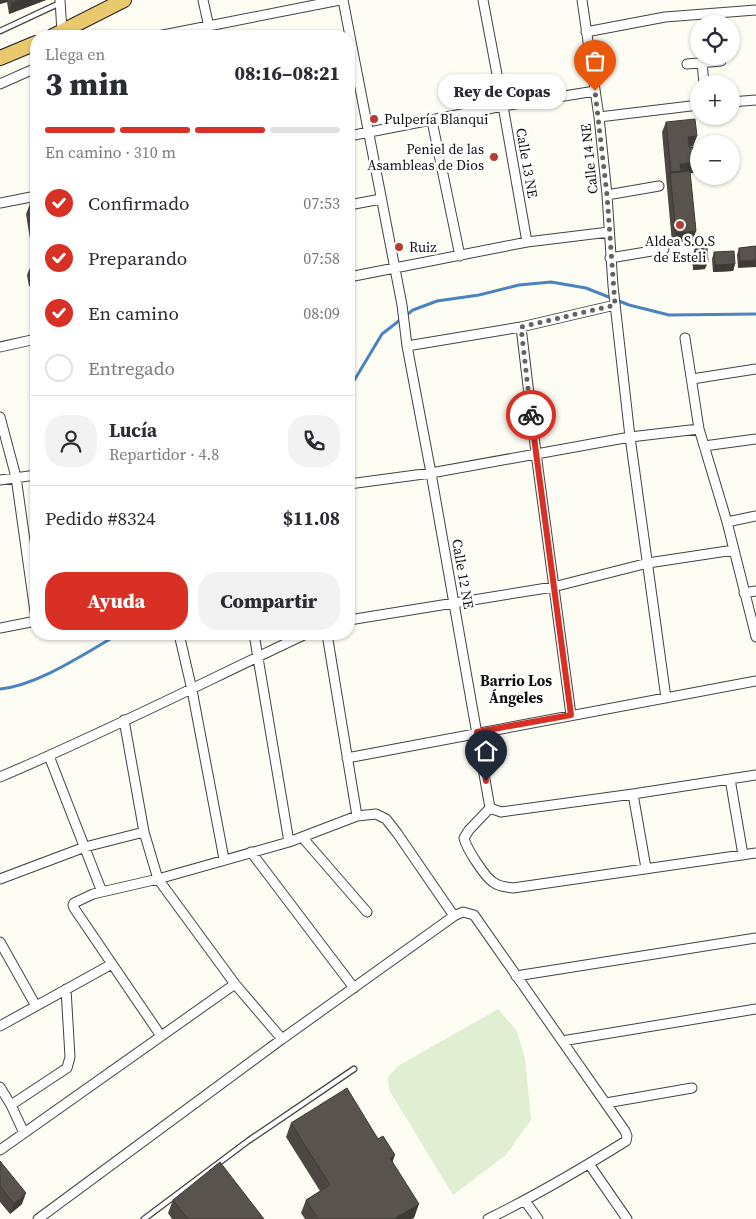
<!DOCTYPE html>
<html lang="es">
<meta charset="utf-8">
<style>
body{margin:0;font-family:"Source Serif 4",serif;background:#f2f2f3;color:#2b2b33;height:100vh;display:flex;flex-direction:column;font-size:19px;white-space:nowrap}
*{box-sizing:border-box;margin:0}
p{font-size:16px;color:#7c7c81}
.icon{flex:none;width:28px;height:28px;fill:none;stroke:currentColor;stroke-width:2;stroke-linecap:round;stroke-linejoin:round}
.map{position:relative;flex:1;overflow:hidden}
.sheet{position:absolute;left:30px;top:30px;width:325px;height:610px;display:flex;flex-direction:column;background:#fff;border-radius:20px;box-shadow:0 1px 4px #0004}
.sheet>*{flex:none}
.controls{position:absolute;left:690px;top:15px;display:grid;gap:10px}
.controls a{display:grid;place-items:center;width:50px;height:50px;border-radius:50%;background:#fff;box-shadow:0 1px 4px #0004;font-size:25px}
.pin{position:absolute;display:grid;place-items:center;width:42px;height:42px;color:#fff;margin:-51px -21px;border-radius:50% 50% 50% 0;rotate:-45deg;box-shadow:0 0 5px #0007}
.pin .icon{rotate:45deg}
.courier{position:absolute;display:grid;place-items:center;width:50px;height:50px;margin:-25px;border:4px solid #d93025;border-radius:50%;background:#fff;color:#222;box-shadow:0 1px 6px #0007}
.bubble{position:absolute;height:35px;border-radius:18px;background:#fff;box-shadow:0 1px 4px #0004;font-size:16px;font-weight:800;line-height:35px;text-align:center}
.headline em{font-style:normal;font-weight:800}
.headline div{display:flex;flex-direction:column-reverse}
.headline{display:flex;align-items:center;justify-content:space-between;height:85px;padding:0 15px}
h1{font-size:32px;font-weight:800;line-height:38px}
.bar{display:grid;grid-template-columns:repeat(4,1fr);gap:8px 5px;align-content:center;height:60px;padding:0 15px}
.bar i{height:6px;border-radius:4px;background:#e1e1e2}
.bar .active{background:#d93025}
.bar p{grid-column:span 4}
.line{display:flex;align-items:center;gap:12px;padding:0 15px;border-top:1px solid #e1e1e2}
.line div{flex:1}
.round{display:grid;place-items:center;flex:none;width:52px;height:52px;border-radius:20px;background:#f2f2f3}
ol{padding:0 15px;list-style:none}
li{display:flex;align-items:center;gap:15px;height:55px}
li p{margin-inline-start:auto}
li .icon{padding:5px;border-radius:50%;background:#d93025;color:#fff;stroke-width:4}
li:last-child{color:#7c7c81}
li i{width:28px;height:28px;border:2px solid #e1e1e2;border-radius:50%}
.primary-button{display:flex;gap:10px;margin-top:auto;padding:10px 15px}
.primary-button a{flex:1;height:58px;border-radius:20px;background:#d93025;color:#fff;font-size:20px;font-weight:800;line-height:58px;text-align:center}
.primary-button a+a{background:#f2f2f3;color:#2b2b33}
.map>svg:first-child{display:block}
</style>
<div class="map">
<svg width="756" height="1219" viewBox="0 0 756 1219">
<rect width="100%" height="100%" fill="#fefdf4"/>
<path fill="#e0efd1" d="M498,1009L517,1031L525,1058L531,1120L506,1155L453,1195L389,1090L388,1077L398,1066Z"/>
<g fill="none" stroke-linecap="round" stroke-linejoin="round">
<path stroke="#4a83c2" stroke-width="3" d="M349,389L382,334L413,310L437,301L479,295L519,285L551,282L586,288L629,305L669,315L756,314
M0,689C39,685 85,653 119,634"/>
<defs>
<path id="service" d="M0,31L60,3
M144,1219L248,1141L354,1069"/>
<path id="minor" d="M60,0L62,32
M203,0L211,36
M343,0L402,305L407,346L431,473L490,808
M483,0L503,106L527,242
M582,0L599,117L607,195L613,286L630,437L666,698
M586,32L665,17L756,10
M158,36L340,0
M702,62L704,84
M687,64L721,61
M0,84L36,68
M731,102L756,100
M599,117L699,105
M432,121L460,256
M349,136L503,106L595,91
M607,195L659,186
M0,203L36,196
M349,205L381,199
M610,258L664,249
M349,277L527,242L609,232
M521,327L536,453L571,715
M685,338L699,429L727,522L756,637
M407,346L521,327L615,305
M0,347L36,339
M692,379L756,369
M0,417L16,477L36,619
M704,446L756,439
M0,480L36,475
M349,484L431,473L630,437L699,429
M727,522L756,516
M744,593L756,591
M349,620L553,587L648,563L734,550
M0,628L36,621
M179,634L192,690L224,859
M254,634L289,842
M327,634L357,816
M124,720L144,832L158,879L235,984L282,1039L454,916L463,912L474,915L625,1131L627,1136L626,1141C581,1169 535,1196 488,1219
M49,756L102,892
M347,758L756,681
M0,777C104,733 204,682 306,634
M730,779L743,855
M633,794L646,868
M490,808L469,830L464,838C466,848 485,877 493,882C499,887 506,887 513,888L756,853
M490,808L501,812L633,794L756,775
M302,837L367,912
M251,852L354,988
M0,879L85,847L144,832
M0,942L36,1006
M516,976L756,938
M0,1026L112,964
M161,1036L74,908L73,905L74,903L93,894L158,879L289,842L357,816L376,814L386,819L397,833L454,916
M562,1041L756,1009
M0,1087L11,1105L24,1133
M606,1103L692,1088
M11,1105L67,1068L70,1057L66,989
M0,1150L235,984
M589,1164L627,1219
M525,1201L538,1219
M38,1219L282,1039"/>
<path id="trunk" d="M53,36L124,0
M0,58L36,43"/>
</defs>
<use href="#service" stroke="#434343" stroke-width="7"/>
<use href="#minor" stroke="#434343" stroke-width="11"/>
<use href="#trunk" stroke="#212121" stroke-width="16"/>
<use href="#service" stroke="#fff" stroke-width="4.5"/>
<use href="#minor" stroke="#fff" stroke-width="9"/>
<use href="#trunk" stroke="#eac96e" stroke-width="14"/>
</g>
<path fill="#4c4742" d="M0,0H46L9,14L7,2L0,4Z
M666,122L697,136L693,146L689,147L694,173H690L696,231L692,241L672,243L662,132Z
M36,203V285L29,286L27,275L31,265L34,264L26,214L30,204Z
M756,246L738,268L737,255L739,248Z
M695,249L705,269L693,270L692,256Z
M714,252L735,264L733,271L713,272L712,259Z
M291,1123L393,1162L414,1218L411,1219H305L301,1213L306,1200L320,1191L286,1137Z
M0,1161L22,1204L10,1214L0,1202Z
M173,1200L264,1219H172L168,1213Z"/>
<path fill="#3e3a36" d="M0,0H8L7,2L0,4Z
M21,0H46L9,14L12,3Z
M697,136L693,146L684,147L688,137Z
M698,162L694,173L679,174L670,173L667,182L671,172L680,164Z
M696,231L692,241L672,243L676,233Z
M756,260V267L738,268L740,261Z
M708,262L705,269L693,270L696,263Z
M735,264L733,271L713,272L715,265Z
M33,276H36V285L29,286Z
M395,1155L390,1169V1158Z
M26,1193L22,1204L10,1214L14,1204Z
M419,1204L414,1218L411,1219H394Z"/>
<path fill="#58534d" stroke="#3e3a36" d="M12,0H21L12,3Z
M695,119L697,136L688,137L689,147H696L698,162L680,164L681,171L671,172L666,122Z
M690,171L696,231L676,233L670,173Z
M36,203V245L30,204Z
M756,246V260L740,261L739,248Z
M707,248L708,262L696,263L695,249Z
M734,251L735,264L715,265L714,252Z
M36,264V276H33L31,265Z
M347,1088L378,1139L383,1136L395,1155L390,1158L419,1204L394,1219H318L306,1200L330,1185L291,1123Z
M0,1161L26,1193L14,1204L0,1186Z
M220,1162L264,1219H188L173,1200Z"/>
<g fill="none" stroke-linecap="round" stroke-linejoin="round">
<path stroke="#636360" stroke-width="5" stroke-dasharray="0 9" d="M531,415L521,327L615,305L607,195L595,91"/>
<path stroke="#d93025" stroke-width="6" d="M486,781L477,732L571,715L531,415"/>
</g>
<g fill="#b53d33" stroke="#fff" stroke-width="2">
<circle cx="374" cy="119" r="5"/>
<circle cx="494" cy="157" r="5"/>
<circle cx="680" cy="225" r="5"/>
<circle cx="399" cy="247" r="5"/>
</g>
<g text-anchor="middle" stroke-width="5" stroke-linejoin="round" paint-order="stroke">
<g font-size="14" fill="#101010" stroke="#fff" text-anchor="start">
<text x="384" y="124">Pulpería Blanqui</text>
<text x="484" y="154" text-anchor="end">Peniel de las<tspan x="484" dy="16">Asambleas de Dios</tspan></text>
<text x="680" y="246" text-anchor="middle">Aldea S.O.S<tspan x="680" dy="16">de Esteli</tspan></text>
<text x="409" y="252">Ruiz</text>
</g>
<g font-size="14" fill="#101010" stroke="#fff">
<text transform="translate(589 159) rotate(-96)" y="5">Calle 14 NE</text>
<text transform="translate(527 163) rotate(80)" y="5">Calle 13 NE</text>
<text transform="translate(463 574) rotate(80)" y="5">Calle 12 NE</text>
</g>
<g font-size="15" font-weight="bold" fill="#101010" stroke="#fff">
<text x="516" y="686">Barrio Los<tspan x="516" dy="17">Ángeles</tspan></text>
</g>
</g>
</svg>
<div class="controls">
<a><svg class="icon" aria-label="locate" viewBox="0 0 24 24"><circle cx="12" cy="12" r="6"/><path d="M12 2v4M12 18v4M2 12h4M18 12h4"/></svg></a>
<a>+</a>
<a>−</a>
</div>
<div class="pin" style="left:595px;top:91px;background:#ea580c"><svg class="icon" aria-label="bag" viewBox="0 0 24 24"><path d="M5 8h14l-1 12H6zM9 8a3 3 0 0 1 6 0"/></svg></div>
<div class="pin" style="left:486px;top:781px;background:#1f2937"><svg class="icon" aria-label="home" viewBox="0 0 24 24"><path d="M3 11l9-7 9 7M6 9v11h12V9"/></svg></div>
<div class="courier" style="left:531px;top:415px"><svg class="icon" aria-label="bike" viewBox="0 0 24 24"><circle cx="6" cy="16" r="4"/><circle cx="18" cy="16" r="4"/><path d="M6 16l4-8h5l3 8M10 8l3 8H6M13 5h3"/></svg></div>
<div class="bubble" style="left:438px;top:74px;width:128px">Rey de Copas</div>
<section class="sheet">
<div class="headline"><div><h1>3 min</h1><p>Llega en</p></div><em>08:16–08:21</em></div>
<div class="bar"><i class="active"></i><i class="active"></i><i class="active"></i><i></i><p>En camino · 310 m</p></div>
<ol>
<li><svg class="icon" aria-label="check" viewBox="0 0 24 24"><path d="M5 12l5 5 9-10"/></svg>Confirmado<p>07:53</p></li>
<li><svg class="icon" aria-label="check" viewBox="0 0 24 24"><path d="M5 12l5 5 9-10"/></svg>Preparando<p>07:58</p></li>
<li><svg class="icon" aria-label="check" viewBox="0 0 24 24"><path d="M5 12l5 5 9-10"/></svg>En camino<p>08:09</p></li>
<li><i></i>Entregado</li>
</ol>
<div class="line" style="height:90px"><a class="round"><svg class="icon" aria-label="person" viewBox="0 0 24 24"><circle cx="12" cy="8" r="4"/><path d="M4 21q1-7 8-7t8 7"/></svg></a><div><b>Lucía</b><p>Repartidor · 4.8</p></div><a class="round"><svg class="icon" aria-label="phone" viewBox="0 0 24 24"><path d="M5 4h4l2 5-3 2q2 4 5 5l2-3 5 2v4C11 20 4 13 5 4z"/></svg></a></div>
<div class="line" style="height:65px"><div>Pedido #8324</div><b>$11.08</b></div>
<div class="primary-button"><a>Ayuda</a><a>Compartir</a></div>
</section>
</div>
